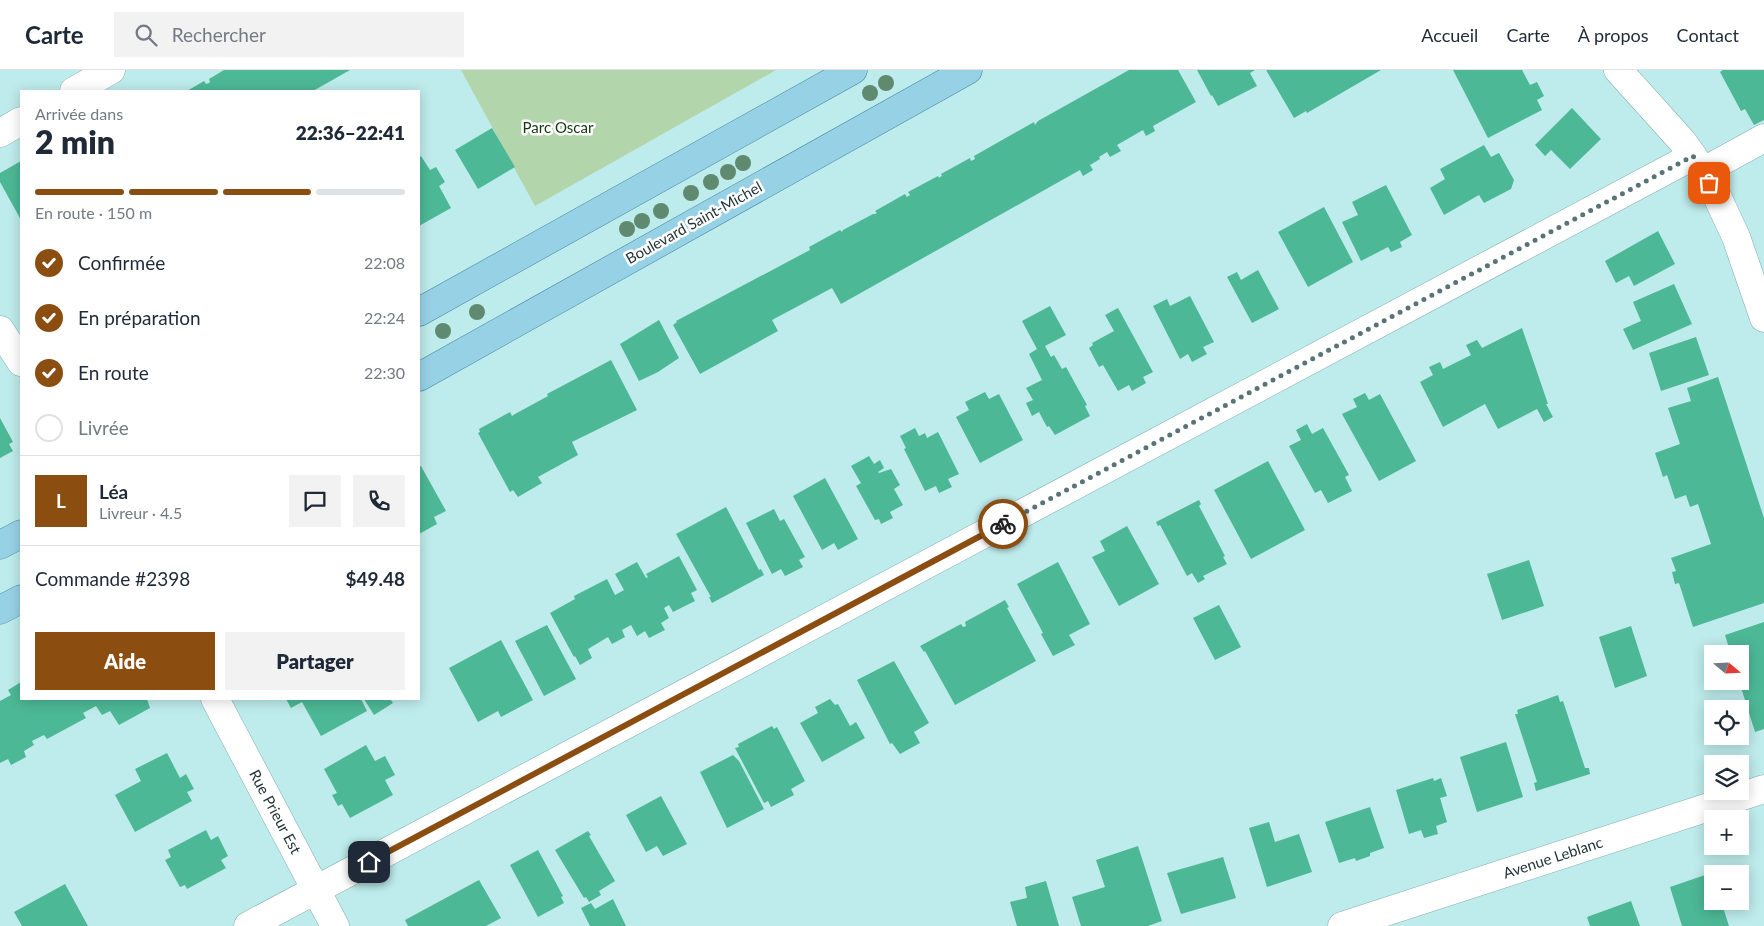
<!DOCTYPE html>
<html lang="fr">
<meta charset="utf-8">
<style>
body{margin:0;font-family:Lato,sans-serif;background:#f2f2f3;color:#1f2937;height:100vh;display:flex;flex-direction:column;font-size:19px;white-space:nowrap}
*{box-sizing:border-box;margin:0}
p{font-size:16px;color:#747a83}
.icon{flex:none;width:28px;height:28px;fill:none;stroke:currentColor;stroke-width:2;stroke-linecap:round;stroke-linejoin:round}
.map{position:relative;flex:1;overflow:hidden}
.sheet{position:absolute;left:20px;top:20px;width:400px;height:610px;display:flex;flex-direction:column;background:#fff;border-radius:0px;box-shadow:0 2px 12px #0003}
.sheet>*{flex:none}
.needle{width:32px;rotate:109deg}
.tools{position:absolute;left:1704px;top:575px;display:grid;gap:10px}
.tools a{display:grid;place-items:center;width:45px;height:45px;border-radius:0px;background:#fff;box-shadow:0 2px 12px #0003;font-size:25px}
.pin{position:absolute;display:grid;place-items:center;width:42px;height:42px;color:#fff;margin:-21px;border-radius:10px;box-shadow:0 2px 8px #0006}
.courier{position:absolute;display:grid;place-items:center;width:50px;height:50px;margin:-25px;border:4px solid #8b4d10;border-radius:50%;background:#fff;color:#222;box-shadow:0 1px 6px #0007}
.head em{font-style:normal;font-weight:800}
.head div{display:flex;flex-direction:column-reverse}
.head{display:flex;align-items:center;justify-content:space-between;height:85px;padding:0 15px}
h1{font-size:32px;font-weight:800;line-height:38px}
.bar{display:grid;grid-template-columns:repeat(4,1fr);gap:8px 5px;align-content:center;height:60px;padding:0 15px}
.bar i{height:6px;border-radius:4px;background:#e0e1e3}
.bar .on{background:#8b4d10}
.bar p{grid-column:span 4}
.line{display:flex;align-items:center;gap:12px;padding:0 15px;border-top:1px solid #e0e1e3}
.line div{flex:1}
.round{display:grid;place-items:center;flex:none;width:52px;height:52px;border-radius:0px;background:#f2f2f3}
ol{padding:0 15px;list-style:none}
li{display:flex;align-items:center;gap:15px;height:55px}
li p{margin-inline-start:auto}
li .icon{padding:5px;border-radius:50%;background:#8b4d10;color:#fff;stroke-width:4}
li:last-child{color:#747a83}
li i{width:28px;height:28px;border:2px solid #e0e1e3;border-radius:50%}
.action{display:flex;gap:10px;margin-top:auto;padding:10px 15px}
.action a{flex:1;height:58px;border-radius:0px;background:#8b4d10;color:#fff;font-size:20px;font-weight:800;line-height:58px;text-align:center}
.action a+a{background:#f2f2f3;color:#1f2937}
header{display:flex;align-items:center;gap:30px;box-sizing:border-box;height:70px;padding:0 25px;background:#fff;border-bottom:1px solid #e0e1e3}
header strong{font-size:24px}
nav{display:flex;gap:28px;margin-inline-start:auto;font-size:18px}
.search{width:350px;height:45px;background:#f2f2f3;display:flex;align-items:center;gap:12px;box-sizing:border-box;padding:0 18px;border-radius:0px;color:#747a83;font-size:19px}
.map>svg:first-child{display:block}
</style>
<header>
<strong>Carte</strong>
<div class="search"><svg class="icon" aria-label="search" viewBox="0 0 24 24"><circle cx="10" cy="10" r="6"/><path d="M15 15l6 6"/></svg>Rechercher</div>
<nav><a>Accueil</a><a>Carte</a><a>À propos</a><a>Contact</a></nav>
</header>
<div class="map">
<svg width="1764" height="856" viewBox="0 0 1764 856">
<rect width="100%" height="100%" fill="#beebeb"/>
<path fill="#b2d5ac" d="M461,0H776L535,136Z"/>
<path fill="#4db895" d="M224,0H350L313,21H187L204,11L206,14L209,13L210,12L209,9Z
M1129,0H1178L1196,32L1153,56L1155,61L1146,66L1143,60L1117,75L1121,81L1110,87L1107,82L1099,87L1100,89L1090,95L1093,100L1083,106L1080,100L841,234L832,218L772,250L778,261L700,304L673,255L677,252L676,251L808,181L810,180L809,177L840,160L842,162L843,160L873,144H875L877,143L875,141L905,124L907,127L910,125L908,122L938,106L939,108L940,107L942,106L941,104L970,88L971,91L975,89L974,86L1034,52L1035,55L1038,51Z
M1197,0H1255L1250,3L1257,16L1218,36L1212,25L1211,26Z
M1266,0H1381L1307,43L1306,41L1294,48Z
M1453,0H1522L1530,15L1537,12L1544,26L1537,30L1542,40L1488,68Z
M1723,0H1764V50L1754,55L1745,39L1741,41L1720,2Z
M1572,38L1601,69L1570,99L1551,80L1545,86L1535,75Z
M492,58L515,97L478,119L455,80Z
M1484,75L1491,87L1499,83L1514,110L1511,119L1484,133L1479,125L1444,145L1430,118L1445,109L1440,99Z
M421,86L430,100L436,97L445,112L439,116L451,138L419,156V88Z
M21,91V150L0,112V103Z
M1386,115L1412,165L1400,172L1402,177L1391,182L1388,177L1361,191L1342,152L1358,145L1352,132Z
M1324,137L1353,192L1308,217L1278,162Z
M1658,161L1675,194L1634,216L1629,206L1616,213L1605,191Z
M1258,200L1279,239L1252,253L1227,207L1237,202L1241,210Z
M1674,214L1692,254L1633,280L1623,259L1641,251L1633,232Z
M1190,226L1214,272L1203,277L1207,284L1192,292L1188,284L1180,289L1153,236L1167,229L1170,236Z
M1050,236L1066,265L1045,276L1051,287L1054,285L1062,299L1066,297L1087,335L1085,336L1090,346L1055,365L1049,356L1047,357L1039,342L1032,346L1026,333L1033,330L1026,318L1042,310L1029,284L1037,279L1022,251Z
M1118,238L1153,302L1143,307L1146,313L1132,321L1129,315L1118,321L1103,295L1099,297L1089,278L1093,275L1092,273L1114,261L1105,245Z
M659,250L679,288L658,302L639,311L620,274Z
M1522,258L1548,334H1546L1553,347L1544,352L1537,339L1498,359L1485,334L1443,357L1420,312L1433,305L1429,297L1440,292L1443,299L1471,285L1466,275L1477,270L1482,278Z
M1696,267L1709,305L1661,321L1649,283Z
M611,290L637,340L572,372L578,385L538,407L542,413L518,427L513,420L510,422L478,363L480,362L479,359L510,342L512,346L515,344L548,326L547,324Z
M1718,307L1764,448V533L1693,557L1679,513L1675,514L1672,502L1676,501L1671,488L1711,474L1698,434L1690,437L1686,425L1675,429L1667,405L1663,407L1655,383L1680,374L1668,338L1691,331L1687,318Z
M985,322L989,329L999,324L1023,370L980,393L956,347L969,340L965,332Z
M1365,323L1369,330L1380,324L1416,391L1379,411L1342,344L1357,337L1353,329Z
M0,348L13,372L9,374L13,381L0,388Z
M1307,354L1312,364L1323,358L1349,405L1345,407L1352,421L1328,433L1321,420L1315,423L1289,376L1301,370L1296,360Z
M915,358L919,366L925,363L927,368L938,362L959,404L948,409L952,417L939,423L936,416L925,421L904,379L906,378L900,366Z
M869,386L874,394L880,390L884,398L878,402L879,403L891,399L900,415L894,419L903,435L890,442L893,448L881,454L879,449L875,450L856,416L861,413L851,396Z
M1268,391L1305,460L1251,489L1214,420Z
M421,396L446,441L434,447L437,454L419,464V397Z
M825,408L858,469L838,480L834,473L822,480L793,426Z
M1199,430L1201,434L1199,436L1225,486L1223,487L1227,494L1203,506L1205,509L1198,513L1192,503L1187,506L1160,455L1158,456L1156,452Z
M726,437L759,500L761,499L764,505L712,533L709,527H711L676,464Z
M774,439L780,451L784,449L805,487L799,490L803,497L785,506L781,499L772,504L746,453Z
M1127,456L1159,514L1119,536L1092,487L1105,481L1100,471Z
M679,486L697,520L691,523L695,531L673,542L669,535L664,538L669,548L661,553L665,560L649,568L645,561L637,566L631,555L622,560L625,567L612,574L608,567L588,579L592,588L580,595L575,586L574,587L550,543L575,529L574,526L607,509L615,525L624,520L615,504L637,492L646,508L648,507L646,504Z
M1529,490L1544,536L1502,550L1487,504Z
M1058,492L1090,554L1069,565L1075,575L1053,586L1041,564L1043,563L1017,514Z
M1005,530L1009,537L1007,538L1036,591L955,635L925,581L924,582L920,576L961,554L963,557L966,556L965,552Z
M1219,535L1241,577L1215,590L1193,548Z
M1764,552V659L1755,662L1739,611L1740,584H1731L1725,565Z
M547,555L576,609L544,626L515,571Z
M1631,556L1647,606L1615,618L1599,567Z
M501,570L533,630L501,647L498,641L478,652L449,598Z
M894,591L929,653L914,662L920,673L900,684L892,673L890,674L857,610Z
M21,612V629H147L150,638L119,655L110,641L102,645L96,636L83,643L86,648L47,669L44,665L32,671L34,675L24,681L26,687L11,695L8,689L0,693V631L11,625L8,620Z
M1558,625L1560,632L1563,631L1585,698H1589L1590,704L1536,721L1534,713L1537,712L1515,644H1518L1517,640Z
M286,629H361L367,641L321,666L302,632L291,638Z
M364,629H390L393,633L374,645Z
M830,629L835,635L838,634L850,656L856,652L865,668L822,692L800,653L818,643L815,637Z
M772,656L774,659L777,657L805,711L791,719L794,725L771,737L768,731L764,733L735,678L739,677L738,674Z
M1506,672L1523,727L1477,742L1460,687Z
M366,675L375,691L385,686L395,705L385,710L393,725L350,748L342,734L338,736L332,725L337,723L324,699Z
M167,683L180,708L186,704L194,719L187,722L192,731L135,762L115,725L141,711L135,699Z
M733,685L739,691L764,739L727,758L700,702Z
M1433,708L1434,711L1441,708L1447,726L1440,728L1447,752L1436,756L1438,764L1424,768L1421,760L1409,764L1396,720Z
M661,726L687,774L663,786L657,776L646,782L626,745Z
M1370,737L1384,778L1370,783V786L1356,791L1355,788L1339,793L1325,752Z
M1269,752L1275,772L1299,764L1312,802L1267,817L1249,758Z
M206,760L211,770L218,766L228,786L221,790L226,798L187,819L185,815L180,817L165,790L171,787L168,780Z
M588,761L591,765L589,766L615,811L599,821L601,825L589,832L586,827L584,828L555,780Z
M1138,776L1162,851L1148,856H1081L1072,827L1105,817L1096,790Z
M538,780L563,826L561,827L564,833L538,847L510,795Z
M1223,787L1236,828L1181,844L1167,803Z
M1711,803L1712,831H1721L1729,856H1682L1670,817Z
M479,810L501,848L486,856H408L405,850Z
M1046,811L1059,856H1017L1010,832L1027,828L1025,817Z
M65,814L88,856H22L14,842Z
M613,829L626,856H590L581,838L591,833L595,839Z
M1631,831L1640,856H1590L1587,847Z"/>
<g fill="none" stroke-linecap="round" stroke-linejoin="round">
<defs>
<path id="minor" d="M1618,0L1682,71L1693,86L1716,124L1736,167L1764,248
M74,21L111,0
M0,63L21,51
M1702,102L1764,68
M0,260L21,292
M215,629L335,856
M248,856L1693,86
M1342,856L1764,719"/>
<path id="major" d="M419,242L853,0
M419,307L968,0
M0,475L21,464
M0,540L21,529"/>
</defs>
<use href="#minor" stroke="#83aeae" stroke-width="29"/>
<use href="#major" stroke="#41879d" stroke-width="29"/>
<use href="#minor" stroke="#fff" stroke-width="28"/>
<use href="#major" stroke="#97d1e6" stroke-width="28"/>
</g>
<g fill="#5f8a70">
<circle cx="886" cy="13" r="8"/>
<circle cx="870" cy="23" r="8"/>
<circle cx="743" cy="93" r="8"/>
<circle cx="728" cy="102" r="8"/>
<circle cx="711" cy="112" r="8"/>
<circle cx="691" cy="123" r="8"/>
<circle cx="661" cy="141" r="8"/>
<circle cx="642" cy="151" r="8"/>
<circle cx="627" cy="159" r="8"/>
<circle cx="477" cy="242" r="8"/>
<circle cx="443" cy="261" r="8"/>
</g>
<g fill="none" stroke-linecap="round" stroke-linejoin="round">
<path stroke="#597475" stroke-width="5" stroke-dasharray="0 9" d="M1003,454L1693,86L1709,113"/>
<path stroke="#8b4d10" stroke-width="6" d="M369,792L1003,454"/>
</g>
<g text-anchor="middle" stroke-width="5" stroke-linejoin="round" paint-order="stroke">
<g font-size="15" fill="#123a0c" stroke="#fff">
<text x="558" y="63">Parc Oscar</text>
</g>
<g font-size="15" fill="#233435" stroke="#fff">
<text transform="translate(694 153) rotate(-29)" y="5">Boulevard Saint-Michel</text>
<text transform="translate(275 742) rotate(62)" y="5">Rue Prieur Est</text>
<text transform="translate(1553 788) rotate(-18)" y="5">Avenue Leblanc</text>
</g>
</g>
</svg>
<div class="tools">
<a><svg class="needle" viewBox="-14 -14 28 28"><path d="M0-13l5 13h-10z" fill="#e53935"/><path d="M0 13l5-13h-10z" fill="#747a83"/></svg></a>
<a><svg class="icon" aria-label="locate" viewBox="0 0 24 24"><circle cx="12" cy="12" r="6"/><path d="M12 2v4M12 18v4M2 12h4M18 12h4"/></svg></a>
<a><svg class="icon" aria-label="layers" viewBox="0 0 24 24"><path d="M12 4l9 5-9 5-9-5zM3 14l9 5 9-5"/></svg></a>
<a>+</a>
<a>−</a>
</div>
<div class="pin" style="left:1709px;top:113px;background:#ea580c"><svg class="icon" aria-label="bag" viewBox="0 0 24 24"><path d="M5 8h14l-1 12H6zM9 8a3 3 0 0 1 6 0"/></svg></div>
<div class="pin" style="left:369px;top:792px;background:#1f2937"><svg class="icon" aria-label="home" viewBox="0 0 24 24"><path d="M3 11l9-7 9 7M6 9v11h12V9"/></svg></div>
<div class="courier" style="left:1003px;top:454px"><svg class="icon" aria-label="bike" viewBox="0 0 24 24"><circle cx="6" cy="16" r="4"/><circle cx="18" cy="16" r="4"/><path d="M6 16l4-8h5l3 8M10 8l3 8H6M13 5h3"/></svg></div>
<section class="sheet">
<div class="head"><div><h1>2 min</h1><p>Arrivée dans</p></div><em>22:36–22:41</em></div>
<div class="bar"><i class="on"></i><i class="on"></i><i class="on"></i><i></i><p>En route · 150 m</p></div>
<ol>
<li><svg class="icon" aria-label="check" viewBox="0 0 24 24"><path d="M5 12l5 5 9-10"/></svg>Confirmée<p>22:08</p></li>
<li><svg class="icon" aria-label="check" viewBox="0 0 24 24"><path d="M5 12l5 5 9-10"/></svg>En préparation<p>22:24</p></li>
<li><svg class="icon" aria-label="check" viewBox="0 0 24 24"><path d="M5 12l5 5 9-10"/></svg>En route<p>22:30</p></li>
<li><i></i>Livrée</li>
</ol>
<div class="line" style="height:90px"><b class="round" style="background:#8b4d10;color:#fff">L</b><div><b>Léa</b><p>Livreur · 4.5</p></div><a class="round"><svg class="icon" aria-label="chat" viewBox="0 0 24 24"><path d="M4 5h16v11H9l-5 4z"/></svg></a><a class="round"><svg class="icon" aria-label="phone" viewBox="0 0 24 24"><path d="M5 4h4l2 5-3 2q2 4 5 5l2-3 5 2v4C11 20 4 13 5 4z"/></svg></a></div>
<div class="line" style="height:65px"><div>Commande #2398</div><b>$49.48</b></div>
<div class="action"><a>Aide</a><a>Partager</a></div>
</section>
</div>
